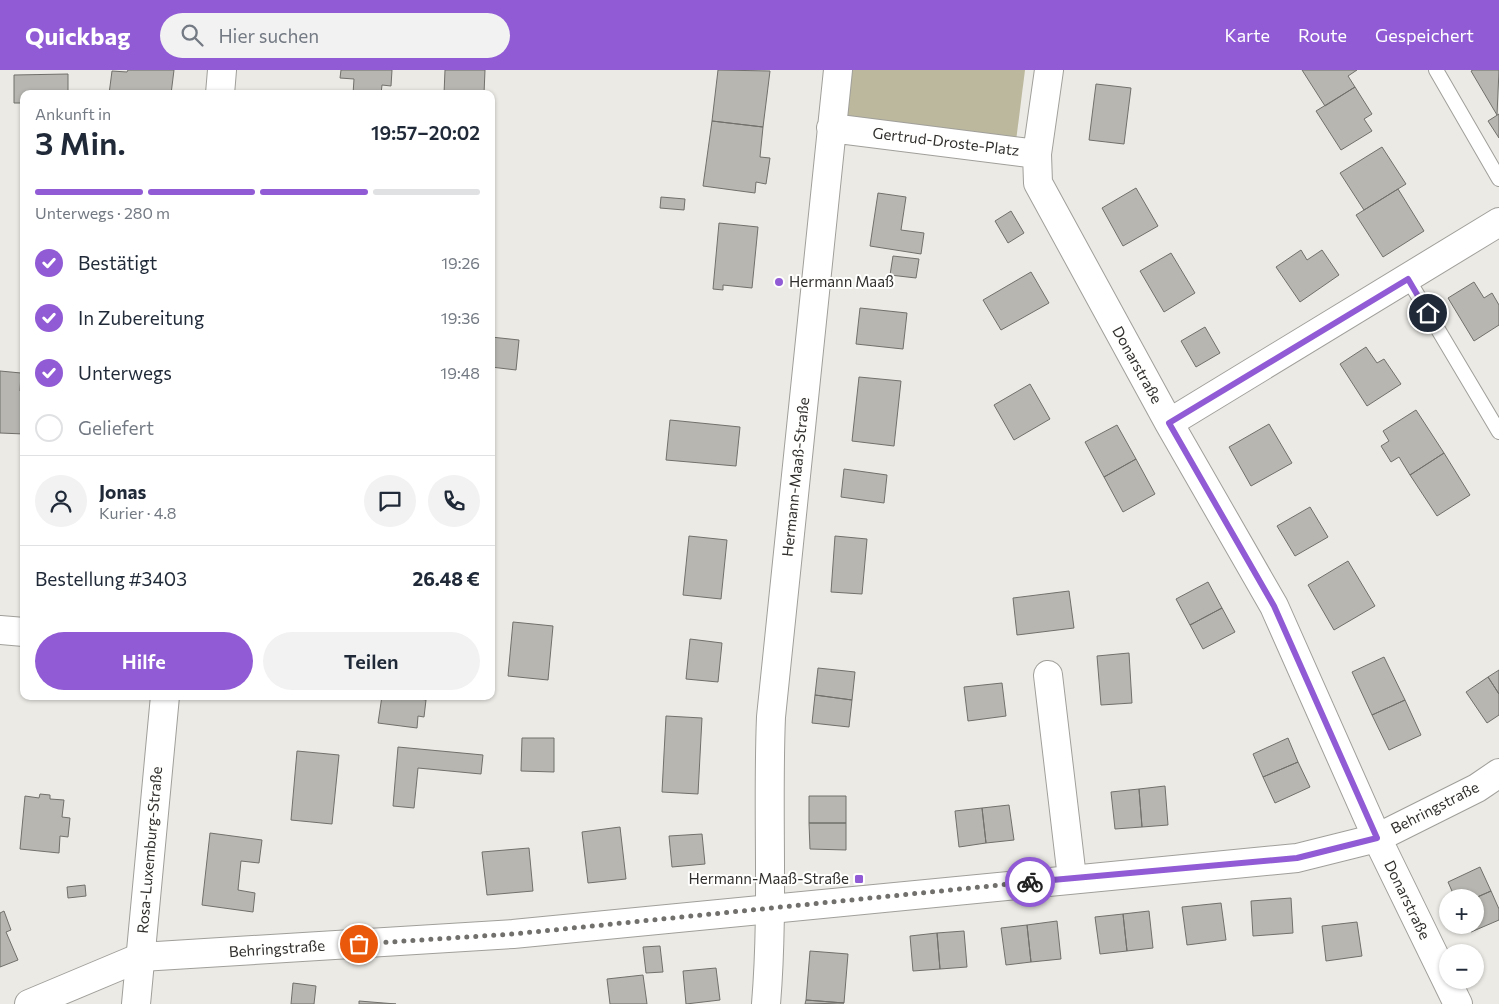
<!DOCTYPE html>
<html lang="de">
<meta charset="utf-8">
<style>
body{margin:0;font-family:Commissioner,sans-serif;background:#f2f2f3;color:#1f2937;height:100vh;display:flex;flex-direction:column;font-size:19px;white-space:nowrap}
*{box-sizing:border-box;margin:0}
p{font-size:16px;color:#747a83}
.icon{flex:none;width:28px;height:28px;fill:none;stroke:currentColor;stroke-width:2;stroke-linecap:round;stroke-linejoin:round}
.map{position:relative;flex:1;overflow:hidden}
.sheet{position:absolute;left:20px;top:20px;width:475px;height:610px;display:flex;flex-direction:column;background:#fff;border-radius:10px;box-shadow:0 1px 4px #0004}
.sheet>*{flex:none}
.fabs{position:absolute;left:1439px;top:819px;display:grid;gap:10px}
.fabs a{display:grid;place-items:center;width:45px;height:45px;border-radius:50%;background:#fff;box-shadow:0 1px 4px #0004;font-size:25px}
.pin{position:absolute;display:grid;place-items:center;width:42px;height:42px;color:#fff;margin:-21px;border:2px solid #fff;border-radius:50%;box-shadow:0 1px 5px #0007}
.courier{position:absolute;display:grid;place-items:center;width:50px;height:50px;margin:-25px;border:4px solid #905bd4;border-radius:50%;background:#fff;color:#222;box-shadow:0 1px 6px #0007}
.overview em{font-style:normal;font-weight:600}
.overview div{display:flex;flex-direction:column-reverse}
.overview{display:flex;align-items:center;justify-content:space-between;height:85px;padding:0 15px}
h1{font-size:32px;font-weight:600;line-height:38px}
.bar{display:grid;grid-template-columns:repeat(4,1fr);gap:8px 5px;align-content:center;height:60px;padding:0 15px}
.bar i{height:6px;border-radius:4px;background:#e0e1e3}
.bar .on{background:#905bd4}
.bar p{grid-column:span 4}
.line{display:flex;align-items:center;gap:12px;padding:0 15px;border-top:1px solid #e0e1e3}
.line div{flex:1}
.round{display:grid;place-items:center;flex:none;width:52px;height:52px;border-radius:26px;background:#f2f2f3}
ol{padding:0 15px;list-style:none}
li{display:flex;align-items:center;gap:15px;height:55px}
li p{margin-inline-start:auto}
li .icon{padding:5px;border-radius:50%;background:#905bd4;color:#fff;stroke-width:4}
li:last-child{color:#747a83}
li i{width:28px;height:28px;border:2px solid #e0e1e3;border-radius:50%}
.primary-button{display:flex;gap:10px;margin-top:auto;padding:10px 15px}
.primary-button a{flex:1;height:58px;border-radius:30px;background:#905bd4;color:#fff;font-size:20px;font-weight:600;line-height:58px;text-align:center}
.primary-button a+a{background:#f2f2f3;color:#1f2937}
header{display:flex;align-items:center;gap:30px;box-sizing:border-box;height:70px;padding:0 25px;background:#905bd4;color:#fff}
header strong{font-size:24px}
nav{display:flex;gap:28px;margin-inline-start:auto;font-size:18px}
.search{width:350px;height:45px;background:#f2f2f3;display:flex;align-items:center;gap:12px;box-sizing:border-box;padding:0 18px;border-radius:28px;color:#747a83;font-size:19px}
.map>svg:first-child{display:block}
</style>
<header>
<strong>Quickbag</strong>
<div class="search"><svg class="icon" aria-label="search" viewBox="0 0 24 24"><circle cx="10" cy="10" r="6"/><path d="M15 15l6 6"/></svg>Hier suchen</div>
<nav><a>Karte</a><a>Route</a><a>Gespeichert</a></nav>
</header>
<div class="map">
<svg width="1499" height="934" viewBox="0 0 1499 934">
<rect width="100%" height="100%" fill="#ebeae5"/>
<path fill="#bbb89d" d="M851,0H1025L1016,71L845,50Z"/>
<path fill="#b7b6b1" stroke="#71706b" d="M128,0H174L171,24H109L112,1L127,2Z
M341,0H392L391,16L382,15L381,24H353L354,9L340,8Z
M445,0H485L484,24H444Z
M718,0L770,1L763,57L712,51Z
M1302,0H1357L1348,6L1355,17L1325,36Z
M1473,0H1499L1497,45L1471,1Z
M68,4V24H24V33H14V5Z
M1096,14L1131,18L1124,74L1089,70Z
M1355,17L1372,44L1364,49L1372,61L1341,80L1316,41Z
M1499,44V68L1488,51Z
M712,51L763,57L760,87L770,88L766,114L756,112L755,123L703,116Z
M1382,77L1406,114L1364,140L1340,103Z
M1136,118L1158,156L1123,176L1102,138Z
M1398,119L1424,161L1383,187L1356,145Z
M878,123L906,127L901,160L924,163L921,184L870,176Z
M661,127L685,129L684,140L660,138Z
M1011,141L1024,163L1008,173L995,151Z
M719,153L758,157L752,218L723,215V220L713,219Z
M1301,180L1307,190L1322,180L1339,205L1300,232L1276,197Z
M1171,183L1195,223L1164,242L1140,201Z
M893,186L919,189L916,208L890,205Z
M1031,202L1049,233L1001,260L983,230Z
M1474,212L1484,228L1492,223L1499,235V255L1474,271L1448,228Z
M860,238L907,243L903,279L856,274Z
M1205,257L1220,283L1196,297L1181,271Z
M491,267L519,270L516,300L491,297Z
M1366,277L1377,293L1384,289L1401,314L1367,336L1340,294Z
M0,301L21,303L20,321H24V364L0,363Z
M859,307L901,311L894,376L852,371Z
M1030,314L1050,349L1014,370L994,335Z
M1416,340L1444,383L1410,405L1399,387L1391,392L1381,376L1389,371L1383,361Z
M670,350L740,357L736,396L666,390Z
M1269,354L1292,393L1251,416L1229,377Z
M1117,355L1136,389L1104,407L1085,372Z
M1444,383L1470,425L1437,446L1410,405Z
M1136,389L1155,424L1123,442L1104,407Z
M844,399L887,405L884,433L841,427Z
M1310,437L1328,467L1295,486L1277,456Z
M689,466L727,470L721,529L683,525Z
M835,466L867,469L862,524L831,522Z
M1348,491L1375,536L1334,560L1308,515Z
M1208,512L1222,538L1190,555L1176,529Z
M1069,521L1074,558L1017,565L1013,528Z
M1222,538L1235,562L1203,579L1190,555Z
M513,552L553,556L548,610L508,606Z
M690,569L722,573L718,612L686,609Z
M1129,583L1132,633L1101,635L1097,586Z
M1384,587L1405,630L1372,645L1352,602Z
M818,598L855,602L852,630L815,625Z
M1499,600V624L1488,607Z
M1488,607L1499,624V645L1487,653L1466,622Z
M1002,613L1006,646L968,651L964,617Z
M815,625L852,630L849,657L812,653Z
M382,626H420V629L426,630L424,647L418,646L417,658L378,653Z
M1405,630L1421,665L1389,680L1372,645Z
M666,646L702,648L698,724L662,722Z
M522,668H554V702L521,701Z
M1288,668L1298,692L1263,707L1253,684Z
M398,677L483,685L481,704L418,698L414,738L393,736Z
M297,681L339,685L332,754L291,750Z
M1298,692L1310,717L1275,733L1263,707Z
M1165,716L1168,755L1142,757L1139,719Z
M1139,719L1142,757L1115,759L1111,722Z
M40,724L50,725V729L64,730L62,747L70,748L68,767L60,766L59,783L20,779L25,726L39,728Z
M809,726H846V753H809Z
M1009,735L1014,770L986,773L982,738Z
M982,738L986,773L959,777L955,741Z
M809,753H846V780L810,779Z
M620,757L626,809L588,813L582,762Z
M210,763L262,770L259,793L241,791L238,820L255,823L253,842L202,835Z
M702,764L705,794L672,797L669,766Z
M529,778L533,821L487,825L482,782Z
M1480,797L1491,821L1475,828H1455L1448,812Z
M85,815L86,826L68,828L67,817Z
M1491,821L1499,839V850L1471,862L1468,855H1475V828Z
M1291,828L1293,863L1253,866L1251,831Z
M1221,833L1226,870L1187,875L1182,837Z
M4,841L11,860L6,862L18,890L0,897V843Z
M1149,841L1153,878L1127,881L1123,844Z
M1123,844L1127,881L1100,884L1095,847Z
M1057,851L1061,889L1031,892L1027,855Z
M1357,852L1362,886L1326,891L1322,856Z
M1027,855L1031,892L1006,895L1001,858Z
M964,861L967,897L940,899L937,863Z
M937,863L940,899L913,901L910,866Z
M660,876L663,902L646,903L643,877Z
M810,881L848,884L844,933L806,930Z
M716,898L720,930L686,934L683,901Z
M643,905L647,934H610L607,909Z
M293,913L316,916L314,934H291Z
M806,930L844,933L805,934Z
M359,931L396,934H359Z"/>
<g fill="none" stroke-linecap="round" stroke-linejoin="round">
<defs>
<path id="lane" d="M1436,0L1499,109
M1408,209L1499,362"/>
<path id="street" d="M1049,0L1037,84L1038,113L1169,353L1274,536L1377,768L1458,934
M220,24L222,0
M831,58L1037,84
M1169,353L1499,152
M0,560L24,562
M1048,605L1072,808
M136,934L165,626
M766,934C774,839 767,743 771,647L838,0"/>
<path id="secondary" d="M29,934L141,887L513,864L1297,788L1377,768L1477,718L1499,703"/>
</defs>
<use href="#lane" stroke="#a09f9a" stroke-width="16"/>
<use href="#street" stroke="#a09f9a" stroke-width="30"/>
<use href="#secondary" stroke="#a09f9a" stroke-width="30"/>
<use href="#lane" stroke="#fff" stroke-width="14"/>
<use href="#street" stroke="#fff" stroke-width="28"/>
<use href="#secondary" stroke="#fff" stroke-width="28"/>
</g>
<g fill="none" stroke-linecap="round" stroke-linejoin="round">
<path stroke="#71706d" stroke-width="5" stroke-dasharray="0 9" d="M359,874L513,864L1030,812"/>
<path stroke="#905bd4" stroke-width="6" d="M1030,812L1297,788L1377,768L1274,536L1169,353L1408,209L1428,243"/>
</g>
<g fill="#905bd4" stroke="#fffffe" stroke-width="2">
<circle cx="779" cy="212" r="5"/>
<rect x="854" y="804" width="10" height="10" rx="2.5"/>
</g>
<g text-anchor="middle" stroke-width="4" stroke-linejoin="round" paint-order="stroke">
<g font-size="15" fill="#302f2d" stroke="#fffffe">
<text transform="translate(946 72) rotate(7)" y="5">Gertrud-Droste-Platz</text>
<text transform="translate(1137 295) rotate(61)" y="5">Donarstraße</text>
<text transform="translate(796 407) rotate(-84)" y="5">Hermann-Maaß-Straße</text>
<text transform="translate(1435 738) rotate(-27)" y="5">Behringstraße</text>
<text transform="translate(150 780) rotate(-85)" y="5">Rosa-Luxemburg-Straße</text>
<text transform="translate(1407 830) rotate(64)" y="5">Donarstraße</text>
<text transform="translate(277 879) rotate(-4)" y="5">Behringstraße</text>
</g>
<g font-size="15" fill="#302f2d" stroke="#fffffe" text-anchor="start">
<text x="789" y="217">Hermann Maaß</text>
<text x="849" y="814" text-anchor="end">Hermann-Maaß-Straße</text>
</g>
</g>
</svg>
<div class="fabs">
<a>+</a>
<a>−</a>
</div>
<div class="pin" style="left:359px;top:874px;background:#ea580c"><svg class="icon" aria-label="bag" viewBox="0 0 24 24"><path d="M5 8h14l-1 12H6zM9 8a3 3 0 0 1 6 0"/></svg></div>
<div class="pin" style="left:1428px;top:243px;background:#1f2937"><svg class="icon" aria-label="home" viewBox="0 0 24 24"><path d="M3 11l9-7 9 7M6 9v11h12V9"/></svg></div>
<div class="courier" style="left:1030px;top:812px"><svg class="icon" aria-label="bike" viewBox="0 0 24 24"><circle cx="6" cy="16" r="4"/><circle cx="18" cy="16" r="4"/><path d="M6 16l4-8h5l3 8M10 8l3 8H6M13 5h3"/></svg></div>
<section class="sheet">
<div class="overview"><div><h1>3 Min.</h1><p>Ankunft in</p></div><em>19:57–20:02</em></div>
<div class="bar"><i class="on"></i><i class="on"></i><i class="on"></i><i></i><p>Unterwegs · 280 m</p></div>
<ol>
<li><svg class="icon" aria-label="check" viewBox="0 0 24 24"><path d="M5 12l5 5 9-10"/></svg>Bestätigt<p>19:26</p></li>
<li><svg class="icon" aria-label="check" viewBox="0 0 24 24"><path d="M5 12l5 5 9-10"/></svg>In Zubereitung<p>19:36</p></li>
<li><svg class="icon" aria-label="check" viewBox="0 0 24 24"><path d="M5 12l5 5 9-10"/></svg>Unterwegs<p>19:48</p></li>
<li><i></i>Geliefert</li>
</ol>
<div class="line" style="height:90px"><a class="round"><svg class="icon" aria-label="person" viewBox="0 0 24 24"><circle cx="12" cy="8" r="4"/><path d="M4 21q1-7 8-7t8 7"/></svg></a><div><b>Jonas</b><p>Kurier · 4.8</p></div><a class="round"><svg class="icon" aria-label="chat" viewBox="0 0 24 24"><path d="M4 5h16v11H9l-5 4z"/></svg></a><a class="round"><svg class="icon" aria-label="phone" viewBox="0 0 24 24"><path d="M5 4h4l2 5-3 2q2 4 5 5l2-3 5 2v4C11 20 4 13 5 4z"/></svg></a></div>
<div class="line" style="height:65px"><div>Bestellung #3403</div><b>26.48 €</b></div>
<div class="primary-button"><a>Hilfe</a><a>Teilen</a></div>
</section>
</div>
